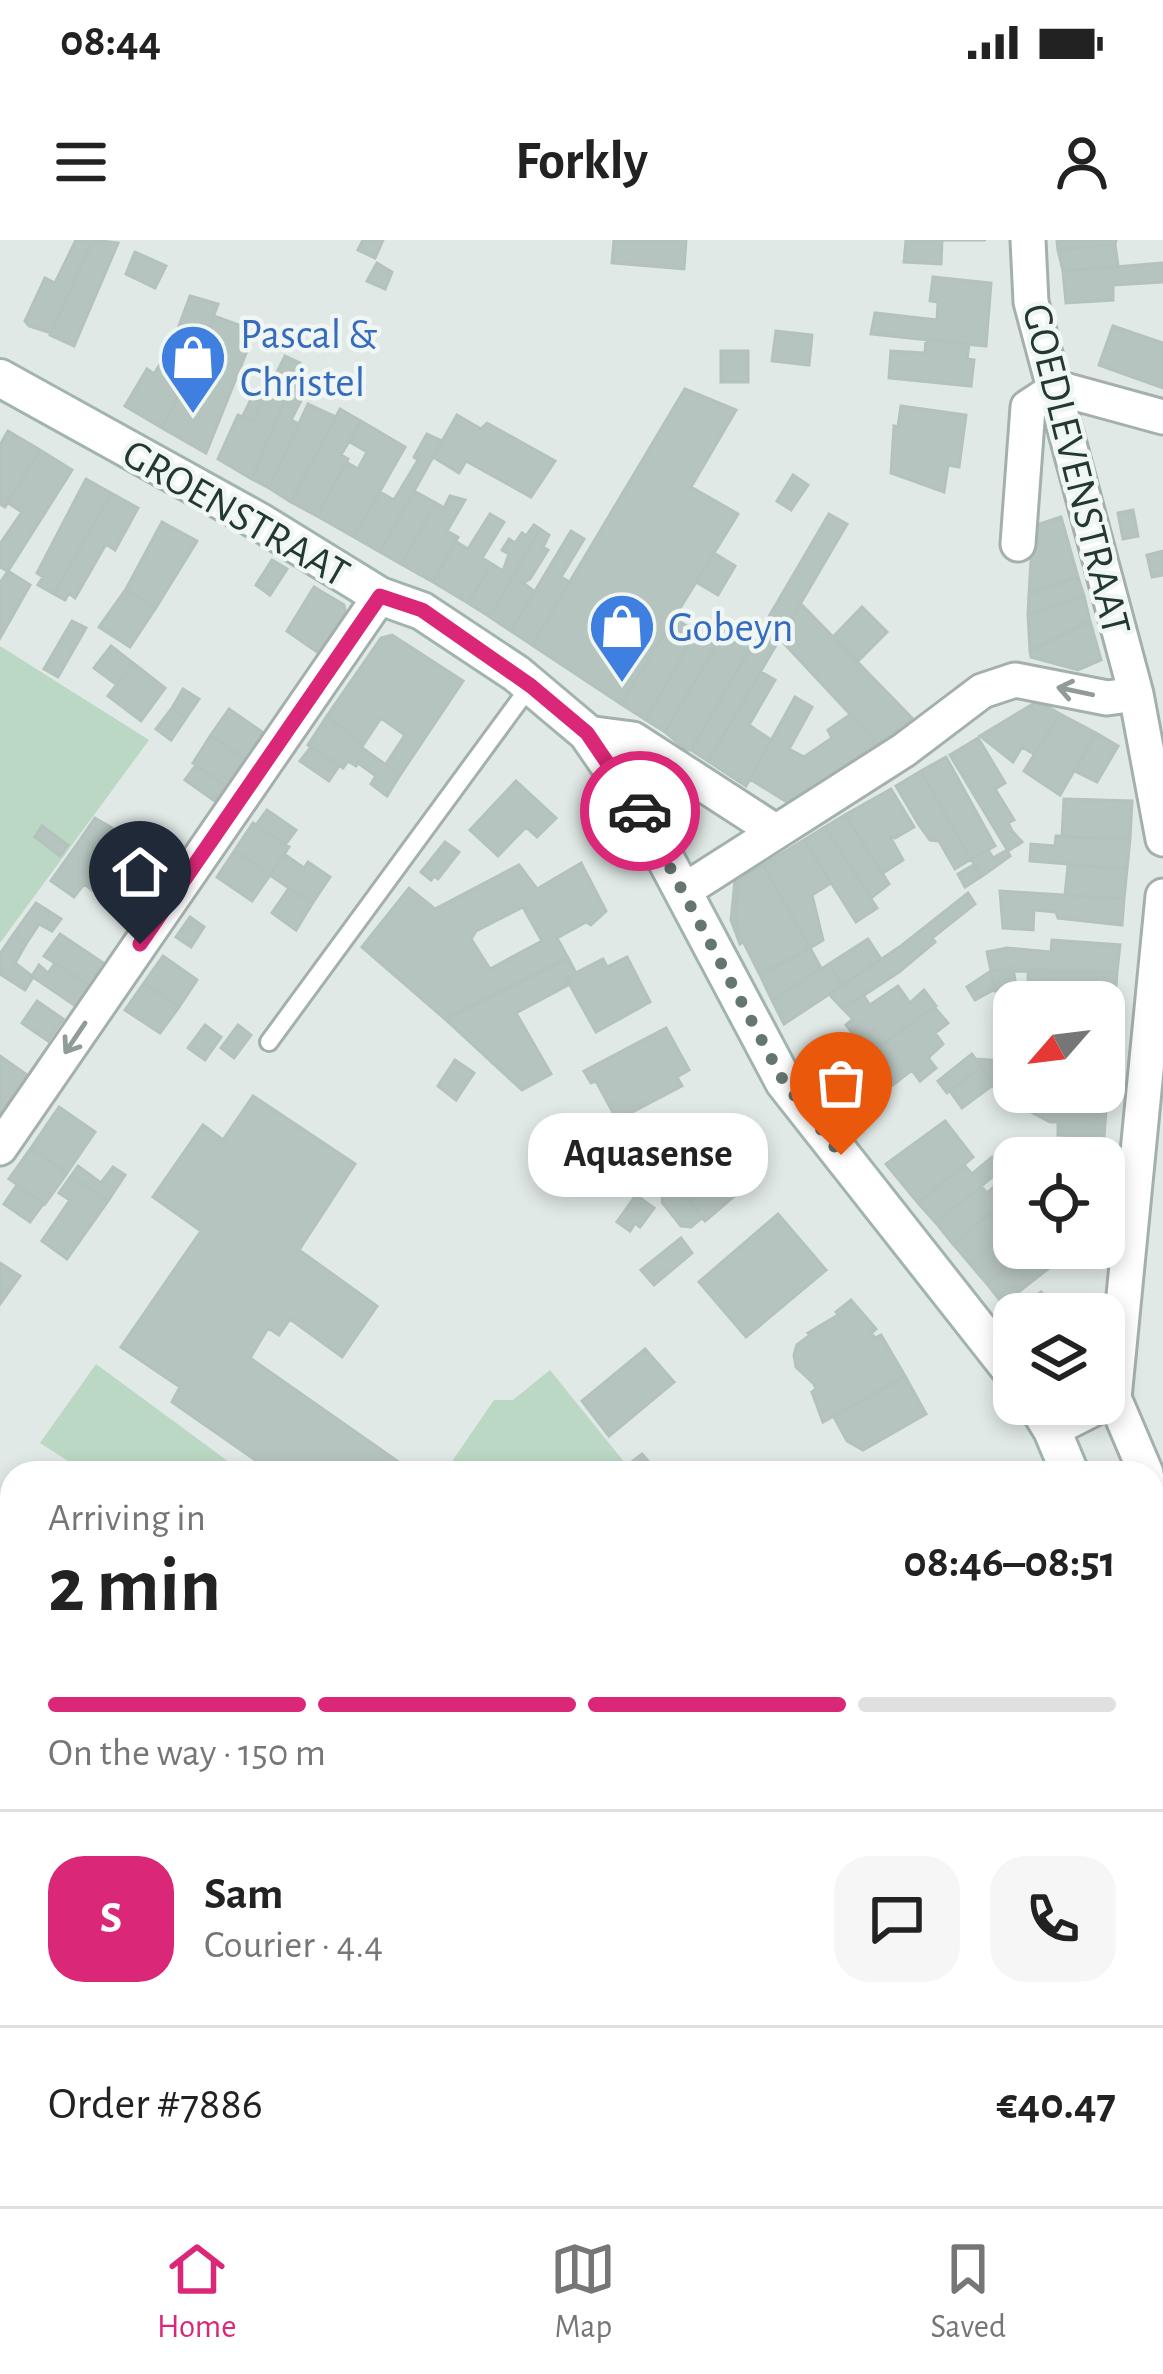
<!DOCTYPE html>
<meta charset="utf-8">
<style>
body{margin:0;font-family:"Alegreya Sans",sans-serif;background:#f6f6f6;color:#222;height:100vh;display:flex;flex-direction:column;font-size:45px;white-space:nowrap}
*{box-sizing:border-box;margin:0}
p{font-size:39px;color:#767676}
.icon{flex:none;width:66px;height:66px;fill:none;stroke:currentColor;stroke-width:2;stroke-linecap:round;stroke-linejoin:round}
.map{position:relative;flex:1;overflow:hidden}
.sheet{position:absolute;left:0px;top:1221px;width:1164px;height:747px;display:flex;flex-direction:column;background:#fff;border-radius:36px 36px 0 0;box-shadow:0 6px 18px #0003}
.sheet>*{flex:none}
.needle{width:78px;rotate:242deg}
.controls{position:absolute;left:993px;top:741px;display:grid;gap:24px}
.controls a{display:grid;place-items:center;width:132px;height:132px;border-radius:24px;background:#fff;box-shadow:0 6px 18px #0003;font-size:60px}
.pin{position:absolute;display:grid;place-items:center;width:102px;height:102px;color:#fff;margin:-123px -51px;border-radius:50% 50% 50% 0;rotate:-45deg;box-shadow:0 0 12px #0007}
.pin .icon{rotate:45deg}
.courier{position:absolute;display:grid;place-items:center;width:120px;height:120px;margin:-60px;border:9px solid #db2777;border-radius:50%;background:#fff;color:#222;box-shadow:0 3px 15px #0007}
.bubble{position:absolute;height:84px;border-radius:36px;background:#fff;box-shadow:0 6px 18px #0003;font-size:39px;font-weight:700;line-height:84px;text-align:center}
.head em{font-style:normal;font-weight:700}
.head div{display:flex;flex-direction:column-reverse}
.head{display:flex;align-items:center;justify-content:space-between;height:204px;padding:0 48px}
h1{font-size:78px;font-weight:700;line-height:90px}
.bar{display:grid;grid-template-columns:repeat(4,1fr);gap:18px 12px;align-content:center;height:144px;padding:0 48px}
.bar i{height:15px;border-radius:9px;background:#e0e0e0}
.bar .current{background:#db2777}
.bar p{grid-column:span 4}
.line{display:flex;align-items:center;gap:30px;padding:0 48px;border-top:3px solid #e0e0e0}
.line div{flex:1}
.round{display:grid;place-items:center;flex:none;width:126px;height:126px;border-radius:36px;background:#f6f6f6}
.status{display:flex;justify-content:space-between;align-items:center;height:84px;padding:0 60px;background:#fff;direction:ltr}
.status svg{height:33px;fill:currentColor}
header{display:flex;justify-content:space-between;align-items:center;height:156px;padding:0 48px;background:#fff;font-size:54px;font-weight:700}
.tab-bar{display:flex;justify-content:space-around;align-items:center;height:168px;border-top:3px solid #e0e0e0;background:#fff;font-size:33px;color:#767676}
.tab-bar a{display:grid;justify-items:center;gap:6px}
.tab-bar .current{color:#db2777}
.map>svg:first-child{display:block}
</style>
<div class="status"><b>08:44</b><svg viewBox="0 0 49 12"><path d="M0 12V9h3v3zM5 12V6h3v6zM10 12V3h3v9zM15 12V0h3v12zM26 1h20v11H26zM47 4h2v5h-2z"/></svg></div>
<header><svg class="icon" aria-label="menu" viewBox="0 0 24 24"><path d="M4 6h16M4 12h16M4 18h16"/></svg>Forkly<svg class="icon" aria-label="person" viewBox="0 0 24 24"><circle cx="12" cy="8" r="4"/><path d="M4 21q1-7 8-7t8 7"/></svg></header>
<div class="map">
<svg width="1163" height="1966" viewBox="0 0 1163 1966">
<rect width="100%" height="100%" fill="#e0e9e6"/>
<path fill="#bbd8c4" d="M0,406L149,500L0,703Z
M96,1124L244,1233H87L40,1203Z
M550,1130L633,1233H444L494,1160H513Z
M1152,1554L1163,1580V1966H862L780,1956H1152Z
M0,1651L12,1655V1956H299L297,1966H0Z"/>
<path fill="#b6c4bf" stroke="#b4c2bd" stroke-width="3" fill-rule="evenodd" d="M76,0H93L51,93L29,86L25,81L45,38L55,43Z
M93,0L118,3L74,106L50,95Z
M363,0H383L375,18L358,10Z
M614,0H686L684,29L612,23Z
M906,0H986H942L941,24L904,22Z
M1057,0H1116L1115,4L1058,10Z
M1115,4L1118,26L1063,31L1058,10Z
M135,12L166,26L155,48L126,34Z
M377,23L392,32L385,49L367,41Z
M1163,23V42L1113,45V60L1066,63L1063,31Z
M933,37L991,43L986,106L871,94L875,73L937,80L938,62L930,61Z
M190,56L218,64L197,120L162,188L125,166L147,129L154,134L162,121L165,124Z
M214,76L255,91L206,213L162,188L197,120Z
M1113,86L1163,103V148L1099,125Z
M776,91L812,95L809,125L772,121Z
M926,99L969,104L967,119L974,120L971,146L889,138L891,111L925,113Z
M721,111H748V142H721Z
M285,116L300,123L252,239L218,219L238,175L253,182Z
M294,138L310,143L291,180L299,184L269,248L252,239Z
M685,149L736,170L691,247L738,274L621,464L532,405Z
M255,151L264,155L253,182L242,178Z
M308,164L336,177L291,262L269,248Z
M901,166L966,175L959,227L948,225L944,252L891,233L894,186L898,187Z
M340,169L361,181L341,215L348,219L317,276L291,262Z
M457,175L481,189L487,183L555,221L531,257L466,221L459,233L433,217Z
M361,181L405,207L354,297L317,276L346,222L358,229L367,212L350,202Z
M8,191L40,210L5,267L0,264V205Z
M427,194L442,201L380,312L354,297L380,252L394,260L418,220L414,217Z
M40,210L72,230L8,331L0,327V304L22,272L8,263Z
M793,235L808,245L791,270L777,261Z
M86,239L111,253L54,354L38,345L43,337L37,333Z
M414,251L436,263L401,324L380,312Z
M111,253L138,268L115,310L106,304L75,358L69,353L65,360L54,354Z
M450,256L465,260L447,291L458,297L433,342L401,324L436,263L444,268Z
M1133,270L1138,296L1123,299L1118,273Z
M490,274L504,282L482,318L492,324L468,363L433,342L455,301L468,309Z
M829,274L847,284L708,521L691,510Z
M1061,277L1078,337L1029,354L1033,286Z
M162,282L197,301L155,369L126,349Z
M534,285L540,289L490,377L468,363L492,324L503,331L509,314L502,310L509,299L515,303L522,293L526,296Z
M540,289L549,295L543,307L548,310L530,339L523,343L534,351L511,391L490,377Z
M571,291L584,299L561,337L570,342L532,405L511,391Z
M1163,311V335L1152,337L1147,315Z
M714,313L735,326L718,355L696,342Z
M272,320L287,329L270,355L256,345Z
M8,331L30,345L0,398V343Z
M1078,337L1084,356L1028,374L1029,354Z
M314,347L344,365L346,376L320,414L287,391Z
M126,349L155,369L130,407L99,387Z
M1084,356L1090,381L1030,411L1028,374Z
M801,364L912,478L878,504L780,399Z
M862,367L887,392L858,421L834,396Z
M674,378L696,392L646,480L621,464Z
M72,381L86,388L58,437L44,429Z
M1090,381L1101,420L1078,430L1031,417L1030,411Z
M728,385L754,401L691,510H686L665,492Z
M696,392L717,404L665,492L646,480Z
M392,395L463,441L400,535L386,524L405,495L381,478L363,505L327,476L381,398Z
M111,406L133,423L117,445L94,428Z
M133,423L165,448L141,481L108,456Z
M761,432L775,440L749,485L771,500L746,546L708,521Z
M183,449L199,459L186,478L172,468Z
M795,457L812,467L789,509L804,517L832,498L828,490L851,474L878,504L790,564L750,539Z
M1038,461L1060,474L1034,514L1022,507L1013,522L980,496Z
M172,468L186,478L171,500L156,489Z
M229,469L265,494L246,520L211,495Z
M1060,474L1096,493L1060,555L1024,531Z
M327,476L363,505L361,507L400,535L387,556L371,544L376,536L358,523L356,526L348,521L343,528L308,505Z
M1096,493L1118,506L1097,542L1075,531Z
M211,495L246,520L228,547L193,523Z
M978,498L1005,543L995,549L1014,580L1008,583L1012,591L1022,602L1008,611L950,515Z
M311,507L339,526L329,541L300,521Z
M946,517L995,606L971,619L921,531Z
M196,525L225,545L215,561L185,540Z
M921,531L971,619L955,629L939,601L930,600L919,585L896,546Z
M516,541L556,578L537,597L526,587L498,616L470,590Z
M891,549L914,587L895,598L889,595L903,620L883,633L845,575Z
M1064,559L1132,561L1130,599L1062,597Z
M267,570L296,590L285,605L256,585Z
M845,575L889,644L871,658L825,587Z
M95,578L112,588L97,609L82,597Z
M253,583L289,607L270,635L235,610Z
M42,586L68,605L60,616L35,597Z
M825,587L877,668L856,682L804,600Z
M1056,596L1130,599L1127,629L1030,621L1031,604L1055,606Z
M82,597L156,651L140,676L102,648L98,654L84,644L74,657L51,641Z
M141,598L176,623L156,651L121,626Z
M804,600L831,643L812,655L823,700L810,708L763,625Z
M445,602L459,612L438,639L434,636L431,640L421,632Z
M235,610L270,635L252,661L217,637Z
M988,610L993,618L1007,610L1010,616L982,636L971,619Z
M284,614L304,628L308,622L330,637L312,664L270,635Z
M581,623L606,671L591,685L586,682L557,698L568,718L445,779L362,707L409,648L435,669L519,625L537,649ZM523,667L542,701L490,729L471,699L476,691Z
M975,624L982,636L965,647L958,634Z
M763,625L810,708L760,735L738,691L735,666L739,640Z
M1068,625L1127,629L1124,659L1065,655Z
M735,640H739L735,679L743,702L740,704L731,680Z
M289,648L312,664L296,690L272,673Z
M1000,651L1124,659L1122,685L1058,678L1056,672L1034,670L1033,690L1003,688Z
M968,653L975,664L932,698L935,702L899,732L843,769L829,754L901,706Z
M36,663L61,679L52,691L39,684L26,704L13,695Z
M190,677L204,687L191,707L176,697Z
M60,694L106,725L91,746L44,716Z
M13,695L26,704L15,723L32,736L39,725L48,733L55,723L91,746L77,767L33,737L25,750L0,734V714Z
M868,699L881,719L843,745L829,724Z
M1052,700L1120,705L1117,732L991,731L987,712L1007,708L1051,712Z
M810,708L821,728L772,760L760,735Z
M163,716L197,740L179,767L144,743Z
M627,717L650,762L596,792L566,738L603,719L607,727Z
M568,718L576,733L566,738L570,744L516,773L551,834L522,850L445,779Z
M829,724L843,745L784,784L772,760Z
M1013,728L1017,752L995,751L991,731Z
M1028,729L1117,732L1115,760L1066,755L1067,743L1028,740Z
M991,731L995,749L975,760L967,747Z
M144,743L179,767L160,793L125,770Z
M898,746L910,763L924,750L936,766L869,814L846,785L853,779L843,769L863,755L870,765Z
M1066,755L1115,760L1113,782H1104V762H1066Z
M37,761L63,779L48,801L22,783Z
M934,767L948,783L935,793L943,804L928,818L936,828L920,841L912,830L893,845L869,814Z
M205,785L221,797L205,820L188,808Z
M238,785L251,795L234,818L221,808Z
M666,788L689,830L677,837L682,846L617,880L596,841L591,843L584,831Z
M972,814L981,827L947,853L938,841Z
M0,816L30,837L0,880Z
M976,819L1014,822V841L993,840V845Z
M455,820L474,833L456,860L438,846Z
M981,827L993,845L962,868L950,851Z
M1104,827H1109L1106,870L1062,868L1063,852H1104Z
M1014,845V852H1029L1056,868L1106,870L1104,897L1058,895V882H1050L1011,861L1004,851Z
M253,856L355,924L299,1010L377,1066L342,1117L290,1079L279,1095L268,1088L250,1118L403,1225L397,1233H274L172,1162L180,1147L121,1107L201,991L153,957L203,885L223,900Z
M59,867L95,892L67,933L31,908Z
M945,881L973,917L918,963L886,924Z
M718,897L753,940L705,981L670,936Z
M630,902L644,927L625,937L611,912Z
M31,908L67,933L45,964L9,939Z
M992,917L1002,929L936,983L918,963L964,925L972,934Z
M1014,919V953L953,1004L936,983L981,946L987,953L1002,940L1005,933L1002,929Z
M78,926L101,943L113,927L125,935L108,961L71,936Z
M71,936L108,961L67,1019L42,1001L70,960L59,953Z
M675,942L703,977L691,987L681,986L662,962L663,952Z
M17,945L44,963L30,982L4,964Z
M1014,953V971L994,983L998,989L1004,985L1009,991L970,1024L953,1004Z
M636,955L654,968L640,987L635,983L630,991L617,982Z
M778,974L826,1030L746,1097L699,1042Z
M1014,986V1008H1029L987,1044L970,1024Z
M681,998L692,1013L654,1045L641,1030Z
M1029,1008H1047L1058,1021L1003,1064L987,1044Z
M0,1023L20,1036L0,1064Z
M1041,1052L1061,1074H1018L1023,1065Z
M851,1060L876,1089L871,1093L875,1098L881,1095L905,1136L823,1182L812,1152L816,1149L814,1144L796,1127L794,1115L797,1105L810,1095L808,1093L838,1075L836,1072Z
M645,1109L674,1142L609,1196L582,1161Z
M905,1136L926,1174L863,1210L847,1201L834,1177Z
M642,1214L658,1233H636L629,1224Z
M0,1362L12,1366V1581L0,1576Z
M342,1956H589L588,1966H339Z"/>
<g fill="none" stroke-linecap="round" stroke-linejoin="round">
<defs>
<path id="lane" d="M269,802L530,446"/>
<path id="street" d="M1028,0L1031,62L1136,454L1163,599
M1057,148L1163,177
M1018,304L1028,167L1057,148
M587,493L633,499L775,591
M682,652L904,510L982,451L1015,440L1107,458L1136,454
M0,908L380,356
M1052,1190L1103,1164
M1146,1233L1114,1158L1163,656
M1152,1246L1163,1272"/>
<path id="secondary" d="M0,138L260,282L380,356L422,371L517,434L587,493L638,567L784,842L1014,1134
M1036,1164L1052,1190L1070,1233
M1152,1435L1163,1462"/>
</defs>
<use href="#lane" stroke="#a4b0ad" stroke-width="22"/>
<use href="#street" stroke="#a4b0ad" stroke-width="39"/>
<use href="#secondary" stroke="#a1b4ae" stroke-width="42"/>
<use href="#lane" stroke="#fff" stroke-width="16"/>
<use href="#street" stroke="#fff" stroke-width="33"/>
<use href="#secondary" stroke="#fff" stroke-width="36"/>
</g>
<defs><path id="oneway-shaft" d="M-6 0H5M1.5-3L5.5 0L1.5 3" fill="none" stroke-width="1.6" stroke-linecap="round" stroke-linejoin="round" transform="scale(3)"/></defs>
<g stroke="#919c99">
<use href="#oneway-shaft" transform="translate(1075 451) rotate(-168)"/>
<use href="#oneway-shaft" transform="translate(75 798) rotate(124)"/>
</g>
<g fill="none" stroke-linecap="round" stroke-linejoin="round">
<path stroke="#657672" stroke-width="12" stroke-dasharray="0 21.6" d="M640,571L784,842L841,915"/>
<path stroke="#db2777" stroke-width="15" d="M140,704L380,356L422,370L531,446L587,493L640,571"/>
</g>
<defs>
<symbol id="shop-pin" viewBox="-11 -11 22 30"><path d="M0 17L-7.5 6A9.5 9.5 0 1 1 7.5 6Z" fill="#3f7fe0" stroke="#f0f6f4"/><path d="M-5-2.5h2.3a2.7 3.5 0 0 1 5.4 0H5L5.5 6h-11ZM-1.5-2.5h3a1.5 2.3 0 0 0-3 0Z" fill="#fff"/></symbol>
</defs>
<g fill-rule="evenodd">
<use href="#shop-pin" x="155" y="79" width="76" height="104"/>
<use href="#shop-pin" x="584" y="348" width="76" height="104"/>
</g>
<g text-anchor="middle" stroke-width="9" stroke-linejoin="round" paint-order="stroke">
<g font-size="42" fill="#366cbe" stroke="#f0f6f4" text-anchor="start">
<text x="240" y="108">Pascal &amp;<tspan x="240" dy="48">Christel</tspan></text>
<text x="668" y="401">Gobeyn</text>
</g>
<g font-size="42" fill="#233833" stroke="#f0f6f4">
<text transform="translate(1078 229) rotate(76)" y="15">GOEDLEVENSTRAAT</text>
<text transform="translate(237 272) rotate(30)" y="15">GROENSTRAAT</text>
</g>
</g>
</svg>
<div class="controls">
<a><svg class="needle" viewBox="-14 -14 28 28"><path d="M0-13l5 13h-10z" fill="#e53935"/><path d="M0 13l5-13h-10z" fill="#767676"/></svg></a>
<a><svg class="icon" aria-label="locate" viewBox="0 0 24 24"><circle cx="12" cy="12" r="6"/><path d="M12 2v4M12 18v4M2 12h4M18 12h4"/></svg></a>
<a><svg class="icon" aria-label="layers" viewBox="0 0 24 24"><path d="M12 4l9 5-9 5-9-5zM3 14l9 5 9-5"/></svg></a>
</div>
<div class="pin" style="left:841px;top:915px;background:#ea580c"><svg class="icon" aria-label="bag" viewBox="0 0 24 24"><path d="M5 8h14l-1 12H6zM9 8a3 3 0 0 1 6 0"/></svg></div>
<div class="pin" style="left:140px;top:704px;background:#1f2937"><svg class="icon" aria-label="home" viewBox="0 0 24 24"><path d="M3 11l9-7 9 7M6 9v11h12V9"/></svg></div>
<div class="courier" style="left:640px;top:571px"><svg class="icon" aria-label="car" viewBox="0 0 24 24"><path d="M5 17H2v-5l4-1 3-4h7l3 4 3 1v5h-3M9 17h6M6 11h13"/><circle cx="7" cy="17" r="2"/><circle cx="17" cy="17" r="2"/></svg></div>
<div class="bubble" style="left:528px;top:873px;width:240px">Aquasense</div>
<section class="sheet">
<div class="head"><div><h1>2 min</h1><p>Arriving in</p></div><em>08:46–08:51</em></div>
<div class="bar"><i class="current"></i><i class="current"></i><i class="current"></i><i></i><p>On the way · 150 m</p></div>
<div class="line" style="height:216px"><b class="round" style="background:#db2777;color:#fff">S</b><div><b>Sam</b><p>Courier · 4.4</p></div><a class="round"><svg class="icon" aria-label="chat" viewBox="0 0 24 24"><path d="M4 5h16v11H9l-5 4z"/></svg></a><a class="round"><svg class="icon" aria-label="phone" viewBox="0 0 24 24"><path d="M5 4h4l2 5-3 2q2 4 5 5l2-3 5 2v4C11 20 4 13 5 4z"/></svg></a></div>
<div class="line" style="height:156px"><div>Order #7886</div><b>€40.47</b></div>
</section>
</div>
<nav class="tab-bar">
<a class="current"><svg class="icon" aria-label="home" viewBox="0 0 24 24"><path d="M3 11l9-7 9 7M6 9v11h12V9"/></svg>Home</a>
<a><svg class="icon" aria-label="map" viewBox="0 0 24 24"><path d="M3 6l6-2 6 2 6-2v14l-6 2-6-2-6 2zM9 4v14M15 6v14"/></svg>Map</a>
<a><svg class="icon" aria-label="saved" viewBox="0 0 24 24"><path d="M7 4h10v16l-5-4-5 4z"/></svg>Saved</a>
</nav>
